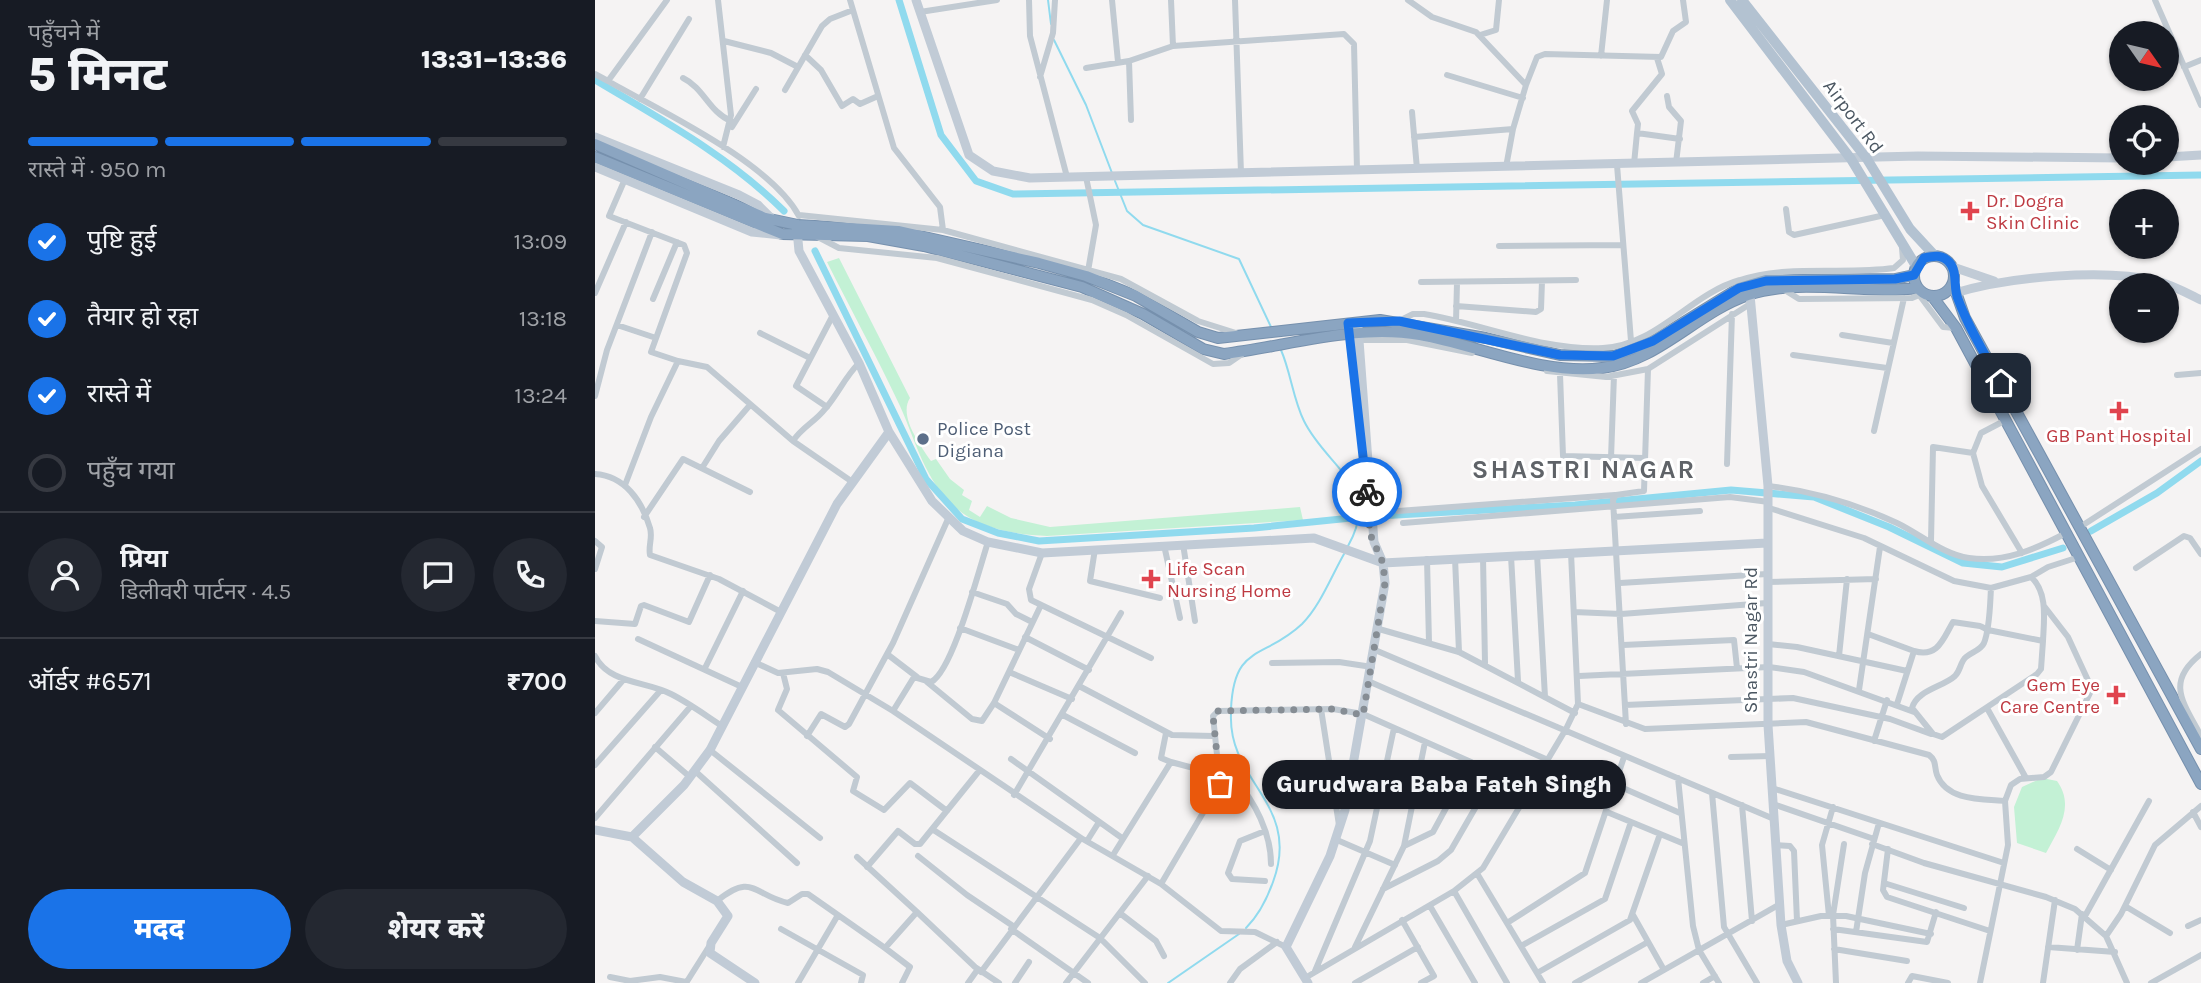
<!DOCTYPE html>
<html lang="hi">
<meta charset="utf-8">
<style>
body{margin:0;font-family:Karla,"Noto Sans Devanagari",sans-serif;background:#242831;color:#f1f3f6;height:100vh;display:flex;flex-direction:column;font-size:26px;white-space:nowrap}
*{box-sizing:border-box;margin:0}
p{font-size:23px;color:#9ea1a6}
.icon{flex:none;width:38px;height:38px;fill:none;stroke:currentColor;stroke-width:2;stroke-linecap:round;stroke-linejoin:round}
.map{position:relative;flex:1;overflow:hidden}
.drawer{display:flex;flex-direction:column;background:#171b24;width:595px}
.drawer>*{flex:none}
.needle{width:46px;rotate:124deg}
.tools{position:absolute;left:1514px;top:21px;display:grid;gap:14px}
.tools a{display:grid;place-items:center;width:70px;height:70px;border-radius:50%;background:#171b24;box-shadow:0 2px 5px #0004;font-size:35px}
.pin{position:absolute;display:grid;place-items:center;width:60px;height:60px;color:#fff;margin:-30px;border-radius:14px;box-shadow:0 4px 10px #0006}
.courier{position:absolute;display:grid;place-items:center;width:70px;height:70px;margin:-35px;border:5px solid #1a73e8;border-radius:50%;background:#fff;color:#222;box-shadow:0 2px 9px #0007}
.bubble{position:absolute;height:49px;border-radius:24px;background:#171b24;box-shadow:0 2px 5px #0004;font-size:23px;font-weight:800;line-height:49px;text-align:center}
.headline em{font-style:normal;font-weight:800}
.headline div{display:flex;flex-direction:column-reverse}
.headline{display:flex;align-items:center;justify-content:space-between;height:119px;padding:0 28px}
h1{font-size:46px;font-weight:800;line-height:52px}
.bar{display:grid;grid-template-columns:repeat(4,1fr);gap:10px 7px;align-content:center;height:84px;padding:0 28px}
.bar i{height:9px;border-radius:5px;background:#363941}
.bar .active{background:#1a73e8}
.bar p{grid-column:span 4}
.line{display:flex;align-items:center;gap:18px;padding:0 28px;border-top:2px solid #363941}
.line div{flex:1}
.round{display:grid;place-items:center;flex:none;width:74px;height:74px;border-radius:37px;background:#242831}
ol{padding:0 28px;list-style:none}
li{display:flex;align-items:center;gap:21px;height:77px}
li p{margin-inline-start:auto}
li .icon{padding:7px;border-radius:50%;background:#1a73e8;color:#fff;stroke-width:4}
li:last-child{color:#9ea1a6}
li i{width:38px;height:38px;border:4px solid #363941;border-radius:50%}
.primary-button{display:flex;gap:14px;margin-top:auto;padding:14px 28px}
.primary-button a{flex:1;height:80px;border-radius:42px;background:#1a73e8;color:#fff;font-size:28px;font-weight:800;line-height:80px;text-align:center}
.primary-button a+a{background:#242831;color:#f1f3f6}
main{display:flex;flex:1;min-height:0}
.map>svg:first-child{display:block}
</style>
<main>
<section class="drawer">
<div class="headline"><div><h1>5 मिनट</h1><p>पहुँचने में</p></div><em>13:31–13:36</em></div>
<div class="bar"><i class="active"></i><i class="active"></i><i class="active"></i><i></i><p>रास्ते में · 950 m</p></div>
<ol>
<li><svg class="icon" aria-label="check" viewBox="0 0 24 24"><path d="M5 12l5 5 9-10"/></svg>पुष्टि हुई<p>13:09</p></li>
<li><svg class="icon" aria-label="check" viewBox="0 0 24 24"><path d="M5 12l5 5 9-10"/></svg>तैयार हो रहा<p>13:18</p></li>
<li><svg class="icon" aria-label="check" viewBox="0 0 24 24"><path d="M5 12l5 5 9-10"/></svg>रास्ते में<p>13:24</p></li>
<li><i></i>पहुँच गया</li>
</ol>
<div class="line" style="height:126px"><a class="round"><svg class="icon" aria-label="person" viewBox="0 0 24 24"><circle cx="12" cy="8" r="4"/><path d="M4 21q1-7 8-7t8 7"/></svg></a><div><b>प्रिया</b><p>डिलीवरी पार्टनर · 4.5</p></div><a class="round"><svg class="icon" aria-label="chat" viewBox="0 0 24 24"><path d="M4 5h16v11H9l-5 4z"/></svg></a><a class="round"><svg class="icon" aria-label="phone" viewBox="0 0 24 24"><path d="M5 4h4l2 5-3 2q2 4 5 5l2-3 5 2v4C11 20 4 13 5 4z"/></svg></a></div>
<div class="line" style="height:91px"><div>ऑर्डर #6571</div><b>₹700</b></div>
<div class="primary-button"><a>मदद</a><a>शेयर करें</a></div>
</section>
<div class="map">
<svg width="1606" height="983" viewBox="0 0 1606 983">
<rect width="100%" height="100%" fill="#f5f3f3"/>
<path fill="#c3f1d5" d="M244,258L315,398C303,416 326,446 336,461L341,459L355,479L369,490L367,495L377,501L374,510L385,517L392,506L416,518L455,527L705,507L708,520L452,536C423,535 384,529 361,508C330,481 321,442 305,406C282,357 256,310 232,262Z
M1447,778L1462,781C1480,806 1464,829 1451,853L1422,843L1419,807L1427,787Z"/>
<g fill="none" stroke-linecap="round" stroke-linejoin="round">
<path stroke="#90daee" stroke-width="2" d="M453,0L456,24
M459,40L491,105L517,173
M520,181L532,211L548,225L644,259L677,329
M686,350C696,373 698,399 709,421C732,468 787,486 753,546
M636,709C639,643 669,660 707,624C725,606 736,577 749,554
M636,714C633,783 707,804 678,882C672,899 664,915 651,928
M573,983L644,934"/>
<path stroke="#90daee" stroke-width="7" d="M304,0L346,135L381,181L418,194L1606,175
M0,80C67,120 134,156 189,211
M220,251L331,479L367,519L403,533L444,541L659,528L766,517L980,505L1136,490L1219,497L1294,527L1368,563L1407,567L1468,548
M1496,531L1562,493L1606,461"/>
<defs>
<path id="highway" d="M0,144L170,218L203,225L303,231L444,263L491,276L541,296L603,332L623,338L785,320L891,338L965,355L1019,356L1058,341L1144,288L1171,280L1300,279L1319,275
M0,157L187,234L273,236L329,246L487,287L548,314L608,349L629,354C693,346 760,324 825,335C881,345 950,376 1007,368C1064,361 1101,313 1153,295C1207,277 1268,295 1323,288
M1319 276a20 20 0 1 1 40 0a20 20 0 1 1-40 0Z
M1358,284L1370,318L1606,749
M1337,296L1361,328L1606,784"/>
</defs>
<use href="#highway" stroke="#7690ad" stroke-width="12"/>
<path stroke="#c1cad2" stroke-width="6" d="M123,0L136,115L128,147
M434,0L435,36L472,177
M517,0L523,62
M576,0L578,46
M640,0L646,173
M813,0L837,17L881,32L931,85L918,129L819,137
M1560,0L1606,105
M325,12L402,0
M885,35L901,30L904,0
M129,41L176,53L203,67
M210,55L226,70L247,106L258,99L265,104L283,96
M1006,56L1012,0
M534,61L536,120
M1589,67L1606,60
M491,68L534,61L578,46L749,34L759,44L762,170
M0,74L13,81L72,0
M852,75L928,98
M445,77L458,33L460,0
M88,78C109,88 114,112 136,121
M13,81C67,112 175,162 204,216
M931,85L942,57L950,54L1066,57L1078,31L1091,22L1088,0
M190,90L227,26L235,19L258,10
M1072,96L1074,107L1086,121L1081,163
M45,99L94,19
M817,112L822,169
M137,127L161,89
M1042,133L1043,124L1037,111L1067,74L1062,58
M1039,164L1042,133L1085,139
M1022,165L1036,341
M911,167L918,129
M491,177L501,225L493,271
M30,179L14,216L89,245L92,253L56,352L83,361L56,417L30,485
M1191,209L1194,232L1199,235L1290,215
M204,215L348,230L345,207L299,148L255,0
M348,230L526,279L603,321L641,333
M221,236L244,248L342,258L497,300L531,315L618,364L634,363L650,352
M904,246L1027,245
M826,282L981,280
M1188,289L1204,299L1317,298L1329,293
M0,293L31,222
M1325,296L1348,327L1361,328
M58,299L82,242
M861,306L941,312L946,309L947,281
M804,321L818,314H829C888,324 948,351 1008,348C1063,345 1095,294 1145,280C1196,264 1247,275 1299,268L1308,260L1307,248
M861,321L862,283
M22,325L61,338
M165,333L215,358
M1247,335L1298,343
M765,340H812L877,353
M1198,355L1292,368
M83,361L112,367L198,441L256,481
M952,371L1011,377L1053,369L1155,304
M965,374L968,456L1049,458
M1582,375L1606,373
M0,396L12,350L57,232
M232,407L201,386L238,315
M1279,431L1309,298
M198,441C207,427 220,422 230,409C243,394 250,377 264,363
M1378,453L1387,486L1427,553
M1016,458L1019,375
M1132,464L1137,314
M107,468L124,441L155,405
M0,474C30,476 47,501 55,528C58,537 53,546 55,555L124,579L186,612
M1173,486C1218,491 1261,504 1302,523C1325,534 1349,555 1374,558C1410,563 1441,549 1471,533
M1174,508L1269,538L1359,581L1396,588L1436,577C1453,592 1449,620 1448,641
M803,511L1020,495
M49,517L88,459L155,492
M1019,517L1105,511
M808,523L1135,497L1174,502
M1485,527L1606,449
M0,541L7,547L0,569
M1336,541L1338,447L1378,453L1386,433L1411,420
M588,544L600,621
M569,545L585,618
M500,549L495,581L565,598
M447,553L434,589L436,600L556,658
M942,554L950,697
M916,556L923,681
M888,557L890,663
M860,558L864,652
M832,559L834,643
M1541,568L1589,536L1595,538L1606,554
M1436,577L1453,567L1484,557
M1172,582L1281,579
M1025,583L1172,574
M377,592L412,604L421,614L437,622
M979,612L1026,614L1172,603
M0,621L40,624L46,606L49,605L94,622L115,575
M365,628L424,650
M784,629L864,652L980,713
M1273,634L1319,651L1302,704
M430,637L494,670
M43,639L147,687
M1173,644L1202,647L1312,671
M1028,645L1139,640L1142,668
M780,650L1179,819
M1319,651C1343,658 1348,639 1358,622L1385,626C1388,627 1390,629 1393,630L1448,641L1446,669L1442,674L1347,737L1338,734L1317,708C1322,690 1348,687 1360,676C1366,670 1365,662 1371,657C1377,652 1386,650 1389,643C1395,628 1395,604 1396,588
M292,654L322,677
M1606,654C1570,682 1588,702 1606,736
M0,656C14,684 51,681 76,694C94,703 110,715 127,726
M1244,656L1252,579
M159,662L183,673L222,669L233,672L298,711L486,838L566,884L626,931L660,932L691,947
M677,663L744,662L777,667
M110,668L148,591
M414,672L477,699
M188,673L192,689L183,710L262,777L258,791L289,810L315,783L352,811
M984,676L1174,667L1209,672L1319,712
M773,681L953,760
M332,682L377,719L387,721L399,703L446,605
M484,686L577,735L618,736
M1264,690L1285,547
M399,703L455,739
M983,704L1050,729L1211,722L1334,755C1342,761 1339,767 1342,775C1352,801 1387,799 1410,801
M1030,705L1198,698L1295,719L1336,734
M1392,708L1431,778
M726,709L744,825
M298,711L319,677L336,682C358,671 384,569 393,542
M0,713L29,679
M468,715L540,753
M1031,724L1018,500L1021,495L1049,491L1053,369
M571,733L566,758L576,762
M212,736L226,714L250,727L254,724L298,643L353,519
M1279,741L1292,700
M60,747L95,777
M115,750L225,838
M1136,757L1176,756
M416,759L527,838
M0,765L66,690
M100,771L202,863
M1083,778L1098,926L1104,950L1124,983
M1021,785L1085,813
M1177,788L1409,863
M1117,793L1129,927L1162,983
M419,795L526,613
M1178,804L1279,839
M1147,805L1157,921
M1012,812L1087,843
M1598,812L1606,827
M0,818L96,706
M337,829L505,938L550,983
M742,840L800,865
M492,841L504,822
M1277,844L1329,863L1451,897L1480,909L1511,936L1532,983
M1180,845L1195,846L1199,851L1202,921
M809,846L838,832L876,762
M1293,849L1288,890L1292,897L1395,931
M1482,849L1516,870
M518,855L576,762L640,779C660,802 676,833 676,864
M323,856L372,895L418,926
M262,857L322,912
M272,867L303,831L320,844H325L384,771
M883,875L948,983
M670,881L637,879L633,873L645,841L670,831
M1289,883L1369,908
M566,884L625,784L618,716L623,711L738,709L768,714L876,762L938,785
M788,889L843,861L856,850L901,772
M859,891L912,983
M122,901C158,872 158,895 193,903L207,894H213L243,915
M835,906L880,983
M1530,906L1575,933
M526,914L561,941L569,956
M1038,915L1069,970
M1234,916L1227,845L1238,807
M1490,916L1554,801
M807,920L839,976L826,983
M912,923L990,873L1029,757
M1186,925L1226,916H1251L1336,934
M1593,926L1606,920
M186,929L268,975L266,983
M416,929L493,983
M1238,929L1332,942L1341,912
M1261,932L1270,873L1284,823
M1511,936L1526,914L1560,845L1606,806
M926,946L1010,899L1036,822
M760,947L809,846L830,742
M1453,947L1520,952
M290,948L315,967L307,983
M1239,949L1312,961
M1482,950L1487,914
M720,971L775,841L799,728
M386,972L486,838
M942,973L1035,920L1065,834
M15,977L35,981L65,977L91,982
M710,978L859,891L888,868L971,729L983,704L976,553
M91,983L115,945
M203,983L243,915L290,948L322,912L380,967L404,983
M373,983L383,969
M420,983L434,962
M471,983L553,876
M635,983L645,969L682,942
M760,983L823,947
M980,983L1053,942
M1046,983L1185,904
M1108,983L1120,976
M1241,983L1238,915L1249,844
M1313,983L1317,976L1353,983
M1385,983L1413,845L1410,801L1416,785L1425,779L1449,777L1456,772L1497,689L1473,637L1449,606
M1448,983L1460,900
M1556,983L1606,955"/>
<path stroke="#c1cbd6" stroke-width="9" d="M321,0L374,155L398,171L435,178L1323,156L1526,158
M0,137L144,195L163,205L178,220
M1572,157L1606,155
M0,167L157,232L186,235
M202,230L204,251L264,363L294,432L337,501L368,531L393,542L447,553L719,538L788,563L1172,543
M1358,267L1399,281
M1360,293C1413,277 1508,268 1562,281C1578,285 1592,293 1606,300
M1155,295L1173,486V725L1186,925L1192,961L1203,983
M754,329L767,440
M0,830L37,837L89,785L115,750L242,504L294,432
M37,837L88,882L122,901L133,916L116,943L115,953L160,983
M713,983L691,947L735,856L750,810L790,583L788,563L779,542L763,327"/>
<path stroke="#b3c2d1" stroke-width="10" d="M1135,0L1256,159L1321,266
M1147,0L1272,159L1315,229L1339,255"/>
<use href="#highway" stroke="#8ba5c1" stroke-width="10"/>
</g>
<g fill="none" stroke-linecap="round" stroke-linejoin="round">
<path stroke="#868d94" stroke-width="7" stroke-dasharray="0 12.6" d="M625,784L618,716L623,711L738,709L768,715L790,583L788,563L775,534L772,492"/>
<path stroke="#1a73e8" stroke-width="9" d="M772,492L753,323L804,321L965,355L1018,356L1058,341L1144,288L1171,281L1300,279L1319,275L1329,258C1338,256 1347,254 1354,262C1363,271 1358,288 1363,299C1374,329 1391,356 1406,383"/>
</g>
<g fill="#e0444e" stroke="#fff" stroke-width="2.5">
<path d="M1371.5 200.5h7v7h7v7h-7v7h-7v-7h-7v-7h7z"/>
<path d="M1520.5 400.5h7v7h7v7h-7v7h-7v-7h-7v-7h7z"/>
<path d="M552.5 568.5h7v7h7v7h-7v7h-7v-7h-7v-7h7z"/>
<path d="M1517.5 684.5h7v7h7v7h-7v7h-7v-7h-7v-7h7z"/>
</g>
<circle fill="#5c6f8a" stroke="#fff" stroke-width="2.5" cx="328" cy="439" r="7"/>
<g text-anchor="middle" stroke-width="6" stroke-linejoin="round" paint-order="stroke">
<g font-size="19" fill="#4a5661" stroke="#fff">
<text transform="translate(1259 116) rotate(53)" y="7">Airport Rd</text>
<text transform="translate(1155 640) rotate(-90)" y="7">Shastri Nagar Rd</text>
</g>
<g font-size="19" fill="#be3a42" stroke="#fff" text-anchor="start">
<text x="1391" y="207">Dr. Dogra<tspan x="1391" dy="22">Skin Clinic</tspan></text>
<text x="1524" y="442" text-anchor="middle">GB Pant Hospital</text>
<text x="572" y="575">Life Scan<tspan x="572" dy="22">Nursing Home</tspan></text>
<text x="1505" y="691" text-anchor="end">Gem Eye<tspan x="1505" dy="22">Care Centre</tspan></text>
</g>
<g font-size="19" fill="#4e5e75" stroke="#fff" text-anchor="start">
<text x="342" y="435">Police Post<tspan x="342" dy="22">Digiana</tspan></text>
</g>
<g font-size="26" font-weight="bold" letter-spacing="2" fill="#5f6368" stroke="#fff">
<text x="989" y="478">SHASTRI NAGAR</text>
</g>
</g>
</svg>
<div class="tools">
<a><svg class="needle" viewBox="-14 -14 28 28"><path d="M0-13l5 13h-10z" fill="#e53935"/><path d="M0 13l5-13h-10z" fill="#9ea1a6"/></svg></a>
<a><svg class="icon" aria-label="locate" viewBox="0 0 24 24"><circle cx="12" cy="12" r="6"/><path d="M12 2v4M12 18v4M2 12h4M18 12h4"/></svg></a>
<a>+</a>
<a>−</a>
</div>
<div class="pin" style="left:625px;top:784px;background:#ea580c"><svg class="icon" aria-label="bag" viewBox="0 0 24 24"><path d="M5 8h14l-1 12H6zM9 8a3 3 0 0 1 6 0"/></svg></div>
<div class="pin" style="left:1406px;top:383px;background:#1f2937"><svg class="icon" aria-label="home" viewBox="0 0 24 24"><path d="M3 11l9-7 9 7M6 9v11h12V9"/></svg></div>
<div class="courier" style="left:772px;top:492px"><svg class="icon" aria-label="bike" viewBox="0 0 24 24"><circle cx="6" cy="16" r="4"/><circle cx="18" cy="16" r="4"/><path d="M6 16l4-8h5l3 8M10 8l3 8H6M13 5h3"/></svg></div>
<div class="bubble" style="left:667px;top:760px;width:364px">Gurudwara Baba Fateh Singh</div>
</div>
</main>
